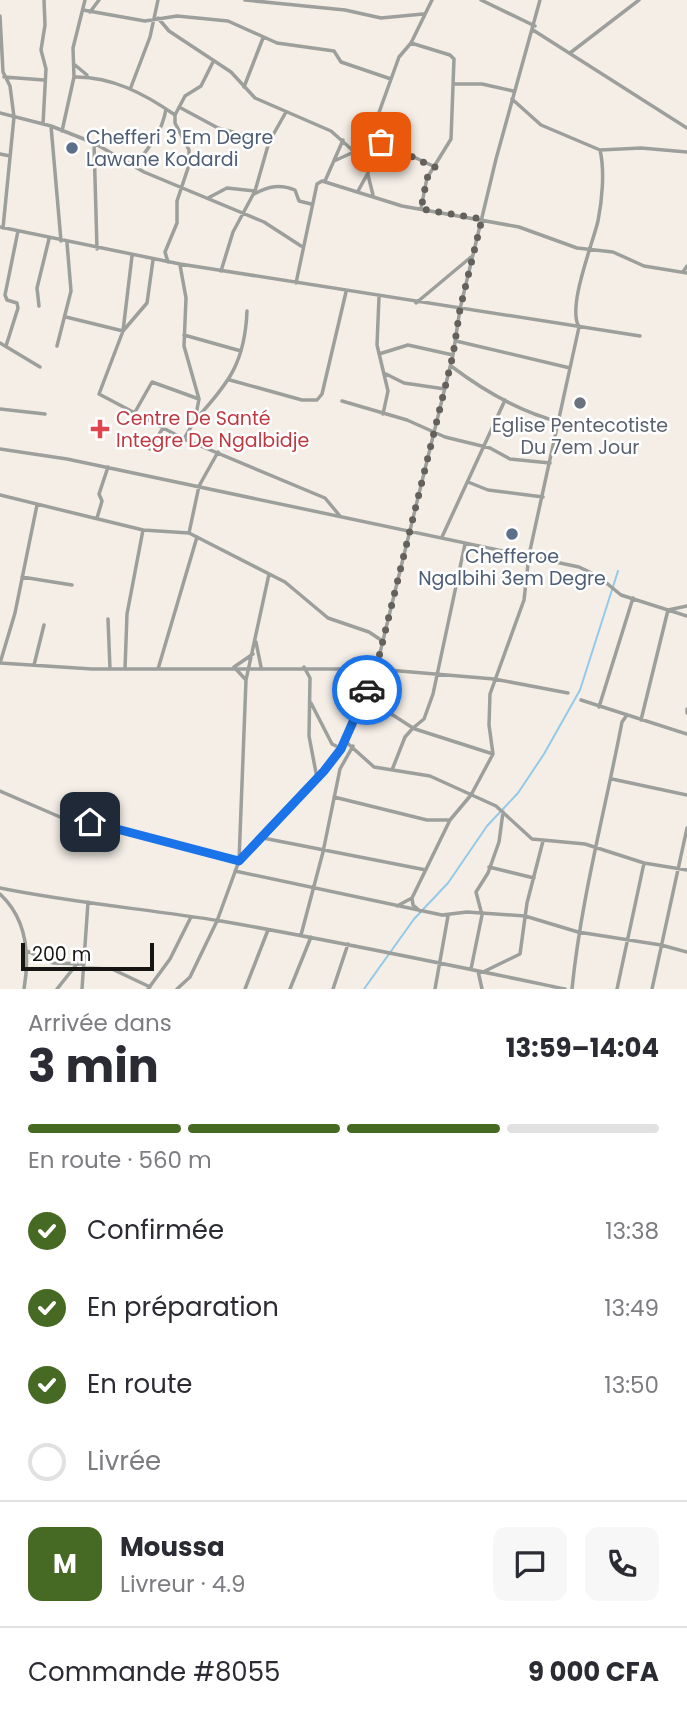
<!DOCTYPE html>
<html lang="fr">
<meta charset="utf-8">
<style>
body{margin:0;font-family:Poppins,sans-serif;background:#f7f7f7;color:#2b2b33;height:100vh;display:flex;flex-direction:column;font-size:26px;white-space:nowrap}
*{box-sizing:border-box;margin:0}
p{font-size:23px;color:#7c7c81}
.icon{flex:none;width:38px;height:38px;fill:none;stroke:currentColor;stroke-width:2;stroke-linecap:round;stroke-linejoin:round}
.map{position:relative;height:989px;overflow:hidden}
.details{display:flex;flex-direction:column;background:#fff;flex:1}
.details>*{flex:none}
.scale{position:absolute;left:21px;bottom:18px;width:133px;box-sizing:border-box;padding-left:7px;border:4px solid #171513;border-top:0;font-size:19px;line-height:24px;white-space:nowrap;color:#171513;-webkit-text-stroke:5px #fff;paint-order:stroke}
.pin{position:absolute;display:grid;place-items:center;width:60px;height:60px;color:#fff;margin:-30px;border-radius:14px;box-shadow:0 4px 10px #0006}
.courier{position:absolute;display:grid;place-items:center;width:70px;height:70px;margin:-35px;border:5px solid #1a73e8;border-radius:50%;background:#fff;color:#222;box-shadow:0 2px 9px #0007}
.head em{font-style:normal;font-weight:700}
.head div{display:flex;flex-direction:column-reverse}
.head{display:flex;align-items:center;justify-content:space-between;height:119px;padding:0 28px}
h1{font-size:46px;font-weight:700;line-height:52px}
.bar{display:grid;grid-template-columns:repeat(4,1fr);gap:10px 7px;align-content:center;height:84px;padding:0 28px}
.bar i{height:9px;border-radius:5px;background:#e1e1e2}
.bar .current{background:#466a24}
.bar p{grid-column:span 4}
.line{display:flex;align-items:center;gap:18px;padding:0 28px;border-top:2px solid #e1e1e2}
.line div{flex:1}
.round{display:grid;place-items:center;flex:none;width:74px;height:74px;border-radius:14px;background:#f7f7f7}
ol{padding:0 28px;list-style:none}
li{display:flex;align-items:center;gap:21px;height:77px}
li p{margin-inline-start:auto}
li .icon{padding:7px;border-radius:50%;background:#466a24;color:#fff;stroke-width:4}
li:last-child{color:#7c7c81}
li i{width:38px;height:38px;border:4px solid #e1e1e2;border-radius:50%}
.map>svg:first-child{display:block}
</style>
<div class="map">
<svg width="687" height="989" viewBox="0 0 687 989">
<rect width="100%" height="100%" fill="#f4eee6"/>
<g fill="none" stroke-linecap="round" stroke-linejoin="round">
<path stroke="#93c9e9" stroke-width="2" d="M364,989L414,919L448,883L487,826L518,793L544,754L580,690L618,571"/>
<path stroke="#9d9f9c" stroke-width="3.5" d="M245,0L345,10L381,18L423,14
M481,0L535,26
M83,10L145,21L177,16L228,21L277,43L334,51L341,62L391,79
M90,12L99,0
M0,16L3,72L10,86L14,117L3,228
M158,18L169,31L231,72L255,98L331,131L369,165
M533,30L687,128
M411,43L450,55L454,59L451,139L427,178L421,208
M570,53L639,0
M75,65L87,75
M4,77L44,80
M74,77C111,76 145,94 175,115
M453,84H482L513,91
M131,87L150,37L158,0
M244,87L263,38
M512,99L541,125L600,150L641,148L687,152
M179,107L218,128L269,142
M0,113L51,126L94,143L144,172L264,222L301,246
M43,124L46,69L41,50L45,25L44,0
M51,126L61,241
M62,131L74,77L73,48L85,0
M374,138L435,167
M94,143L97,249
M0,154L10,156
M334,161L356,151
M134,166C149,148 162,133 166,109
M368,175L373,195
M325,181L343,140
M358,191L368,173L377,118L399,57L411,43L432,0
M254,194C269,186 280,184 295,190L299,201L311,204
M208,198L227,188L255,191
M0,227L180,264L640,336
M132,256L123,331L99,394L184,439L325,498L340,516
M168,262L165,252L177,223V201L189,165V150L175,123V115L185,96L201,86L213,62
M180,265L186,298L184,346L199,399L195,420L184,439
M221,271L233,232L255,191L269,142L286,112
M683,272L687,266
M296,283L317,184L322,181L402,206L519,227L577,248L613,252L644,266L687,273
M379,297L377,345L388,391L383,414
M416,303L471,257
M39,306L37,288L49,239
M66,317L123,331L147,303L153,260
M184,335L241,351
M456,341L570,368
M0,343L40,367
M6,346L18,308L17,303L7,300L5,295L18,231
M57,346L71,291L67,243
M379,354L408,345L453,355
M451,366C484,391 520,412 560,422
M386,374L404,383L445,389
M230,380L302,400H317L322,394L346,292
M342,401L407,420L445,437L490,448L510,459L550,463
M0,409L45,414
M135,412L152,382L199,399
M196,419C229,383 245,362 247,311
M0,449L67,459L579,567L598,576L621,595L687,616
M150,449L163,428
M468,482L488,490L543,497
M0,495L143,530L189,533L199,486L218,452
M97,518L102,501L99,494L108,467
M189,533L285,582L328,618L369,632L381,640
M442,537L505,400
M22,577L72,585
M108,619L110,669
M256,642L261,667
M0,663L92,669H376L494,679L568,693
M0,663L15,613L37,505
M34,665L44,625
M304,667L310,678L309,736L317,778
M125,669L127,614L143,530
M158,669L197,537
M246,680L269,574
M368,689L382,708L413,728L405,737L392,770
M581,700L687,734
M311,703L332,744L340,748
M599,707L633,598
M687,709V713
M641,720L668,610L687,606
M413,728L424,719L433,694L465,544
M415,729L493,754
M345,741L374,767L430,776L496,806L532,839L585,844L644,863L687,870
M612,779L687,795
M0,791L67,820L94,822L239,861L246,680L234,667L253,654
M334,797L427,820H450
M263,838L426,870
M489,867L534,878
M235,871L442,915L467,912L525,916L578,932L661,945L687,952
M0,888C73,903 147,909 221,921C336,941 450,965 565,989
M0,894C27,919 30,954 24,989
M412,898L413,905L420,911
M397,906L412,898L450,820L471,795L493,754L489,725L490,694L524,600L529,555L579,327C567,307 592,246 598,221C602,201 605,171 600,150
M301,935L323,852L340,769L353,746
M27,951L53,963L84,964
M85,968L112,969L150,987
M471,969L482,915L476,892L488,873L499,842L503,812
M478,971L482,989
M485,971L520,954L527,903L543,841
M57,989L76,965
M82,989L88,902
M148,989L170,959L191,917
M177,989L190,977L217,921L239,861L324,771L352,730L376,669L453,355L460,309L496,159L540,0
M245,989L268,930
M290,989L311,937
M333,989L348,944
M435,989L448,916
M572,989C581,899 605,811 622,722L627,715
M617,989L644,863
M652,989L687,828"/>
</g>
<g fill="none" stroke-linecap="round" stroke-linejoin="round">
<path stroke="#64615d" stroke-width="7" stroke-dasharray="0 12.6" d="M367,690L376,669L453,355L460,309L482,219L421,209L427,178L435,167C416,160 399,149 381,142"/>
<path stroke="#1a73e8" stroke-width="9" d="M90,822L239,861L324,771L341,749L367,690"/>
</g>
<g fill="#5c6f8a" stroke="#fff" stroke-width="2.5">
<circle cx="72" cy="148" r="7"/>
<circle cx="512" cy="534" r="7"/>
</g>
<circle fill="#6b7280" stroke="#fff" stroke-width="2.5" cx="580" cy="403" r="7"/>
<path fill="#e0444e" stroke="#fff" stroke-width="2.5" d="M96.5 418.5h7v7h7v7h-7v7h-7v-7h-7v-7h7z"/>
<g text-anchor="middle" stroke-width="5" stroke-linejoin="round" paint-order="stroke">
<g font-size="19" fill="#4e5e75" stroke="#fff" text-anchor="start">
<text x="86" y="144">Chefferi 3 Em Degre<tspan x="86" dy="22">Lawane Kodardi</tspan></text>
<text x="512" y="563" text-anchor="middle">Chefferoe<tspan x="512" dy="22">Ngalbihi 3em Degre</tspan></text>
</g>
<g font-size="19" fill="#be3a42" stroke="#fff" text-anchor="start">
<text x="116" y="425">Centre De Santé<tspan x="116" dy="22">Integre De Ngalbidje</tspan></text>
</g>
<g font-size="19" fill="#5b616d" stroke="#fff">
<text x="580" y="432">Eglise Pentecotiste<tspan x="580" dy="22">Du 7em Jour</tspan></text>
</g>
</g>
</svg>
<div class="scale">200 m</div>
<div class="pin" style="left:381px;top:142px;background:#ea580c"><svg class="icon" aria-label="bag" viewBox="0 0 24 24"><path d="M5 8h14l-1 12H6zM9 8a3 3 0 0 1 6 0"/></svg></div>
<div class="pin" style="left:90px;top:822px;background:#1f2937"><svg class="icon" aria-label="home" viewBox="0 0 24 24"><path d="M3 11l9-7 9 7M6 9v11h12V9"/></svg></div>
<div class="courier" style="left:367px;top:690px"><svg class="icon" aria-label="car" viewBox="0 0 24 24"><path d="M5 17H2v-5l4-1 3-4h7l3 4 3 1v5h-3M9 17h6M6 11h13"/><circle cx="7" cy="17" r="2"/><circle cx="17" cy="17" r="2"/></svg></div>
</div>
<section class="details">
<div class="head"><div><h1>3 min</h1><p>Arrivée dans</p></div><em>13:59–14:04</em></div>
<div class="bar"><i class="current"></i><i class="current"></i><i class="current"></i><i></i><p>En route · 560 m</p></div>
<ol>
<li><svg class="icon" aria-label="check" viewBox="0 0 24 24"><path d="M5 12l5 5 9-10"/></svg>Confirmée<p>13:38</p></li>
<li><svg class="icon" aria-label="check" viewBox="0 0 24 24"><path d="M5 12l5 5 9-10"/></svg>En préparation<p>13:49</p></li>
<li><svg class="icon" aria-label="check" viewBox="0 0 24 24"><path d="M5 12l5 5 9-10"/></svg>En route<p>13:50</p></li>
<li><i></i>Livrée</li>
</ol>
<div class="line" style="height:126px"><b class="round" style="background:#466a24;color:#fff">M</b><div><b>Moussa</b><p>Livreur · 4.9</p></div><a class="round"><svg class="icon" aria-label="chat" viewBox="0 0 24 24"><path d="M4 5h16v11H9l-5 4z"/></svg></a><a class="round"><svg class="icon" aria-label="phone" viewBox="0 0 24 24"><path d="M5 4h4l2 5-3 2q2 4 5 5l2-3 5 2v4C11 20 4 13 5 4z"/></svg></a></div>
<div class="line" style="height:91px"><div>Commande #8055</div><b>9 000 CFA</b></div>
</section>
